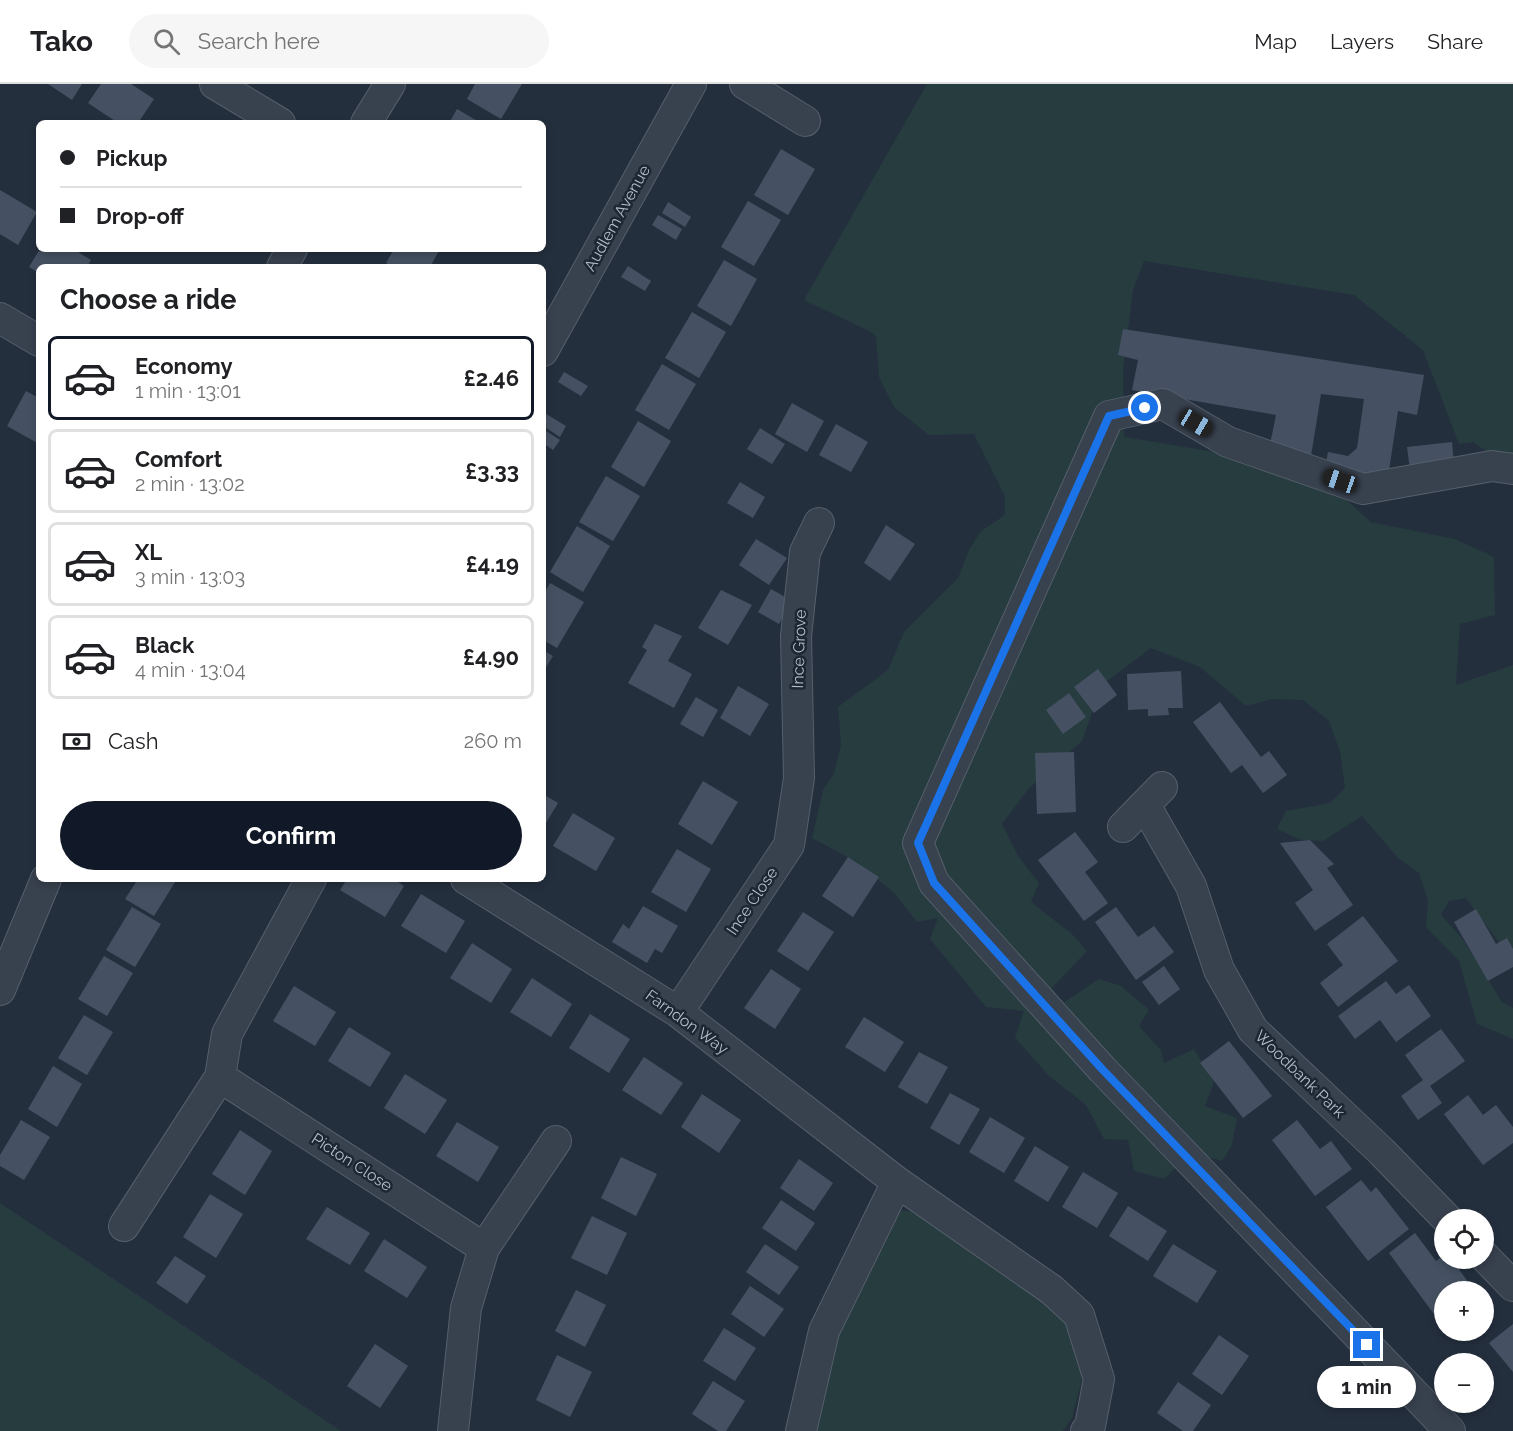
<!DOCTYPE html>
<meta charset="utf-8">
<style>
:root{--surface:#fff;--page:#f6f6f6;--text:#202124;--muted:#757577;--line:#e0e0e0;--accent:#111827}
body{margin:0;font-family:Raleway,sans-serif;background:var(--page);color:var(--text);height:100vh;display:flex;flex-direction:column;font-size:22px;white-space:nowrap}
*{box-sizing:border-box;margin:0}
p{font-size:20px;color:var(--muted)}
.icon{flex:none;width:33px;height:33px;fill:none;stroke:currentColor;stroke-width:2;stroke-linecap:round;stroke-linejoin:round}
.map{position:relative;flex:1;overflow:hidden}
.sheet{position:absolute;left:36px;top:180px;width:510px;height:618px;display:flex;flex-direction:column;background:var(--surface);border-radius:9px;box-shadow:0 3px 9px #0003}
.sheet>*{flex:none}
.guide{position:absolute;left:36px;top:36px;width:510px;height:132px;border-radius:9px;box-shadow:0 3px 9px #0003;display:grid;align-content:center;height:132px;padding:0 24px;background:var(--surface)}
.fabs{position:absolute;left:1434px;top:1125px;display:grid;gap:12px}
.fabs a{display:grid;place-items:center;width:60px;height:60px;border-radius:50%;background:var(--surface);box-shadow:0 3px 9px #0003;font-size:30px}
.end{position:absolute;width:27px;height:27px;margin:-14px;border:8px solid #1a73e8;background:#fff;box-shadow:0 0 0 3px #fff}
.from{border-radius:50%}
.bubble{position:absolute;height:42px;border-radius:21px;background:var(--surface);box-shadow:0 3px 9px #0003;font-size:20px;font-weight:700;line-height:42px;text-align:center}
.car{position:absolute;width:18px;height:36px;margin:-18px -9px;border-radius:8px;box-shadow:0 0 4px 2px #0007;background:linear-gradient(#222 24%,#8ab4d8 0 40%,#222 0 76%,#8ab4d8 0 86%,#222 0)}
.guide b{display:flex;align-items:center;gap:21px;height:57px;font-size:22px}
.guide b+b{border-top:2px solid var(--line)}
.guide i{width:15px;height:15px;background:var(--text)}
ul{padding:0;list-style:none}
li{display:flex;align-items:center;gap:18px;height:84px;margin:0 12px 9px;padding:0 12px;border:3px solid var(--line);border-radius:9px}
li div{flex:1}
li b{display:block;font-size:22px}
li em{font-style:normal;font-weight:700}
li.on{border-color:var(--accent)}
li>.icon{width:54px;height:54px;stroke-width:1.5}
h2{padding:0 24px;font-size:27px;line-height:72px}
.pay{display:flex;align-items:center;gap:15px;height:66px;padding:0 24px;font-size:22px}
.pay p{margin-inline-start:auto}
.primary-button{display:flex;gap:12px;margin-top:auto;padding:12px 24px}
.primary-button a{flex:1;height:69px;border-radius:36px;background:var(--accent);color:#fff;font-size:24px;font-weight:700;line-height:69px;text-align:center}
header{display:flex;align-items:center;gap:36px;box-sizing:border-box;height:84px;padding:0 30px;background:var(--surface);border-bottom:2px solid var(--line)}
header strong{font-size:28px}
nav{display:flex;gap:33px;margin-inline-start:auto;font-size:21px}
.search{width:420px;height:54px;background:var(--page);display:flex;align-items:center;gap:15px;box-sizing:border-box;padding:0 21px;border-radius:33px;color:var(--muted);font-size:22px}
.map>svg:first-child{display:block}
.green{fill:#263c3f}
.building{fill:#455162}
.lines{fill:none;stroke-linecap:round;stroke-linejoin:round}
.minor-casing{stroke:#565f6c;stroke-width:32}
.minor{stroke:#38414e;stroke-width:30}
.route{stroke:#1a73e8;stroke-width:8}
.labels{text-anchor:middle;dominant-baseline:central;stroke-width:5;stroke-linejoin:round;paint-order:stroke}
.street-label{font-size:16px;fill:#b4bcc9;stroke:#1d2633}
</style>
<header>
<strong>Tako</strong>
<div class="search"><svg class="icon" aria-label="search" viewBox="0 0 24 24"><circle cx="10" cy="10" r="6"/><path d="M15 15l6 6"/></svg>Search here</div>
<nav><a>Map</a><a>Layers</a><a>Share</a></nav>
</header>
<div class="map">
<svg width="1513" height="1347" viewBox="0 0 1513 1347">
<rect width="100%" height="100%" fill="#242f3e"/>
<!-- green -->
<path class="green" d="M927,0H1513V385L1473,358L1459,360L1423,266L1354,211L1144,177L1133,206L1123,286L1124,353L1238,372L1327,398L1371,438L1455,455L1494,473L1495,531L1460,540L1456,601L1513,581V868H1506L1466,814L1449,817L1441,831L1462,854L1502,918L1513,924V955L1477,940L1459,877L1426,843L1428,816L1419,789L1398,774L1362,732L1323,757L1301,756L1277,745L1286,727L1330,719L1345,704L1340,667L1329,637L1303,616L1272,615L1246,622L1200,583L1151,564L1102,601L1082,657L1029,704L1002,740L1018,772L1039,799L1031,818L1072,850L1087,867L1052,904L1063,919L1099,895L1121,902L1149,926L1139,942L1161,966L1164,979L1194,965L1214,998L1205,1022L1237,1034L1232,1061L1222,1077L1191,1069L1164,1095L1134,1087L1128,1056L1104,1055L1086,1021L1049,992L1015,954L1024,927L986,923L930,855L938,834L917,838L894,809L857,778L812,754L823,706L834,689L841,661L838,623L888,586L904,548L958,494L969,466L980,448L1005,431V412L974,350L929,351L894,323L879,293L876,252L869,247L804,216Z
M0,1119L341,1347H0Z
M895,1126L920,1128L1064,1230L1079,1256L1082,1295L1072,1334L1063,1347H808L819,1305L877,1145Z"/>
<!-- building -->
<path class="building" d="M48,0H82L72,16Z
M101,0H131L154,15L138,39H118L88,19Z
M475,0H522L501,35L467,15Z
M457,25L481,39H449Z
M781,65L815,85L788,131L754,111Z
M0,106L37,128L18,161L0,150Z
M748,117L781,136L754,182L721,163Z
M668,118L691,133L685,143L662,129Z
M658,131L682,145L676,156L652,141Z
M40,165H73L91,176L87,183H39V189L29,183Z
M394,165H440L430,183H393L386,179Z
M724,176L757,195L731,242L697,222Z
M628,182L651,197L645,207L621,193Z
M692,228L726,248L699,294L665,274Z
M1123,245L1424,291L1417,331L1398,327L1388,393L1325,385L1328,368L1348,372L1357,364L1364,315L1321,310L1311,372L1269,365L1276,331L1132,306L1138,276L1118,271Z
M662,280L696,300L669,346L635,326Z
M564,288L588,302L581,312L558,298Z
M26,307L39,314V360L7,342Z
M792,319L824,337L807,368L775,350Z
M543,328L566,342L560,353L543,342Z
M638,337L671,357L644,403L611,383Z
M836,340L868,358L851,388L819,371Z
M760,344L785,360L772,380L747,365Z
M543,345L560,356L553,366L543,359Z
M1452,358L1454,381L1410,386L1407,363Z
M606,392L640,412L613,457L579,438Z
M740,398L765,413L753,434L727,419Z
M886,441L915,460L890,497L864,479Z
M577,442L610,462L583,508L550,488Z
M756,455L787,474L769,501L739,481Z
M550,499L584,518L557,564L543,556V511Z
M771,505L792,517L779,540L758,528Z
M721,506L752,521L728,561L698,544Z
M655,540L682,552L668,577L692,590L674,624L628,599L647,566L642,563Z
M543,566L553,572L543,588Z
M1098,585L1117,611L1094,629L1074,603Z
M1181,587L1183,624H1168L1169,631L1148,632V625L1128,626L1127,590Z
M738,602L769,620L750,652L720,634Z
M1069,609L1086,633L1063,650L1046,626Z
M696,613L718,626L703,653L680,640Z
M1220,618L1261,673L1269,667L1287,691L1263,709L1242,681L1231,689L1193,638Z
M1074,668L1076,728L1037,730L1035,669Z
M703,697L738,718L712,761L678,740Z
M543,710L558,719L543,744Z
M573,729L615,754L596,787L553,762Z
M1075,748L1098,778L1085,788L1108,819L1084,837L1038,776Z
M1310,756L1334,780L1327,784L1353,821L1315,847L1295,819L1313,806L1280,759Z
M677,765L711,785L686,828L651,808Z
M848,773L879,793L853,833L822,812Z
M138,795H177L154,832L125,815Z
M347,795H394L404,802L385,833L340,806Z
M421,810L465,837L446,869L401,842Z
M643,822L678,842L662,869L655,865L647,879L612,858L623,840L629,845Z
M132,823L161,840L135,883L106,866Z
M1116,823L1138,853L1154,842L1174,868L1136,896L1095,838Z
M1476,825L1496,860L1507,854L1513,865V883L1488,897L1454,838Z
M803,828L834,848L808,887L777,867Z
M1363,832L1398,877L1338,923L1320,899L1343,881L1327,860Z
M472,859L512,885L491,919L450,894Z
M104,872L133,889L107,932L78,915Z
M1164,882L1180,905L1159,921L1142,898Z
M771,885L801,905L775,945L744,924Z
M532,894L572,920L551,953L510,928Z
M1386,897L1396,910L1409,901L1431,932L1396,958L1380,936L1355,955L1338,932Z
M294,902L336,928L315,962L273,937Z
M590,930L630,955L609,989L569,964Z
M84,931L113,948L87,991L58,974Z
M864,933L904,958L885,988L845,963Z
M349,943L391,969L370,1003L328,977Z
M1441,945L1465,977L1430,1002L1442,1019L1418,1036L1401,1012L1423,996L1405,971Z
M1229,957L1272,1012L1243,1034L1200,979Z
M919,968L948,983L927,1020L898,1003Z
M644,973L683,999L661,1031L622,1006Z
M53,982L82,1000L57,1043L28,1025Z
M405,990L447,1016L425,1050L384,1024Z
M950,1009L980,1025L959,1061L930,1044Z
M702,1010L741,1036L719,1069L681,1043Z
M1468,1011L1483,1031L1496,1021L1513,1043V1059L1483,1081L1444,1030Z
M990,1033L1025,1054L1004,1089L969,1068Z
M21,1036L50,1053L24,1096L0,1082V1071Z
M1297,1036L1320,1065L1331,1057L1352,1085L1315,1112L1272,1056Z
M457,1038L499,1063L478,1098L436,1072Z
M240,1046L272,1067L245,1111L212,1090Z
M1035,1062L1069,1083L1048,1118L1014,1097Z
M621,1073L657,1090L636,1132L601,1114Z
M799,1075L833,1099L814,1127L780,1104Z
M1083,1088L1118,1109L1097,1144L1062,1123Z
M1361,1096L1371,1108L1376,1103L1409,1145L1368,1177L1326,1123Z
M210,1110L243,1130L216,1174L183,1153Z
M781,1116L815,1139L796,1167L762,1144Z
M1128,1122L1167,1147L1148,1177L1109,1152Z
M327,1123L370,1149L350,1181L306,1155Z
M592,1132L627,1149L607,1191L571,1174Z
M1415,1149L1436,1177L1444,1171V1174H1451L1468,1198L1454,1208H1444V1233L1439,1237L1389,1169Z
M384,1155L427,1183L407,1214L364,1187Z
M765,1160L799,1183L779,1211L746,1188Z
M1173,1160L1217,1187L1197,1219L1153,1192Z
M175,1172L206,1192L187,1220L156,1199Z
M750,1202L784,1225L764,1253L731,1230Z
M576,1206L606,1221L585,1263L555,1247Z
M1513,1240V1288L1489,1259Z
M724,1244L756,1264L735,1297L703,1277Z
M1219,1251L1249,1272L1222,1311L1192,1290Z
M375,1260L408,1282L380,1324L347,1302Z
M557,1271L592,1288L570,1333L536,1316Z
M713,1297L745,1317L726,1347H718L692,1330Z
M1178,1298L1211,1321L1193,1347H1183L1157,1329Z"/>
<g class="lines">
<defs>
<path id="minor" d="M215,0L280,39
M745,0L805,37
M366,39L390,0
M282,183L292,165
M0,234L39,257
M543,267L691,0
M1145,721L1191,802L1219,886L1253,946L1382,1068L1448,1136
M1123,743L1162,703
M466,795L678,928L897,1098L1052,1206L1079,1231L1099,1295L1090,1342L1086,1347
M0,906L46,795
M678,928L789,761L799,694L796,552L805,468L819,439
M220,993L484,1164
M124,1142L220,993L227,950L311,795
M1484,1172L1513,1202
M453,1347L466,1224L484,1164L556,1057
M801,1347L824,1247L897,1098
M1450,1347L1102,985L934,799L918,759L1109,332L1163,320L1228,358L1363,405L1492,382L1513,385"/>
</defs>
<!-- minor casing -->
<use href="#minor" class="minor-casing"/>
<!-- minor -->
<use href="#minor" class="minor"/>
</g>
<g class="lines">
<!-- route -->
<path class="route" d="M1145,324L1109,332L918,759L934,799L1102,985L1367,1261"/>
</g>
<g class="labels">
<!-- street labels -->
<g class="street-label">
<text transform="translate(617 134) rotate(-61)">Audlem Avenue</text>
<text transform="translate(799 565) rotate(-88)">Ince Grove</text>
<text transform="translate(752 817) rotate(-56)">Ince Close</text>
<text transform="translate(687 938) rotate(36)">Farndon Way</text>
<text transform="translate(1300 990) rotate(44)">Woodbank Park</text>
<text transform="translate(352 1078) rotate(33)">Picton Close</text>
</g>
</g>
</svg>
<div class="fabs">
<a><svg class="icon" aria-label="locate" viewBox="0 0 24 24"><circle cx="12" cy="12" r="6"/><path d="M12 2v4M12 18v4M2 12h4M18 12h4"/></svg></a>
<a>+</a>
<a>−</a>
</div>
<i class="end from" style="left:1145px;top:324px"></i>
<i class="end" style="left:1367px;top:1261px"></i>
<div class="bubble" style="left:1317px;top:1282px;width:99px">1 min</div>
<i class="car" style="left:1196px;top:339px;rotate:120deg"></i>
<i class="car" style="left:1340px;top:397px;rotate:289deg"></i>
<div class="guide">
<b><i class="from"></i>Pickup</b>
<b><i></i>Drop-off</b>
</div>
<section class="sheet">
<h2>Choose a ride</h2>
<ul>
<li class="on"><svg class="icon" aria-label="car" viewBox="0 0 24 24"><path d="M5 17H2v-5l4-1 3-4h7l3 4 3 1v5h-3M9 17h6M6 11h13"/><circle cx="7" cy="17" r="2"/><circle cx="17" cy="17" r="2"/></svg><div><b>Economy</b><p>1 min · 13:01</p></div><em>£2.46</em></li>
<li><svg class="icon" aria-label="car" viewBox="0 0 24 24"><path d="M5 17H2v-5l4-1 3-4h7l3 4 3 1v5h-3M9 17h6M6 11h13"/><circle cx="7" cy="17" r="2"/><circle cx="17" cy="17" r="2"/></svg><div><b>Comfort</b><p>2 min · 13:02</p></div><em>£3.33</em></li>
<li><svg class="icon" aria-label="car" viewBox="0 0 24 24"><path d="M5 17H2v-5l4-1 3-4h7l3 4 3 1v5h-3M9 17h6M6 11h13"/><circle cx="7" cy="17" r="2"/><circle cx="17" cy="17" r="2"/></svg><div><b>XL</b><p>3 min · 13:03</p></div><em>£4.19</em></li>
<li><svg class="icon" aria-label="car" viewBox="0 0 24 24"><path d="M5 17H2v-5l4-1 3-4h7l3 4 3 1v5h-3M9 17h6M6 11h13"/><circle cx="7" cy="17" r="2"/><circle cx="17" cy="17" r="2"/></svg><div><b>Black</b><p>4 min · 13:04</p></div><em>£4.90</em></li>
</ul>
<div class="pay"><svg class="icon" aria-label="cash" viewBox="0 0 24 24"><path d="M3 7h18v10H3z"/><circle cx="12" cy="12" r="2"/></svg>Cash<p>260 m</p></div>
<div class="primary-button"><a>Confirm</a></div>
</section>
</div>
